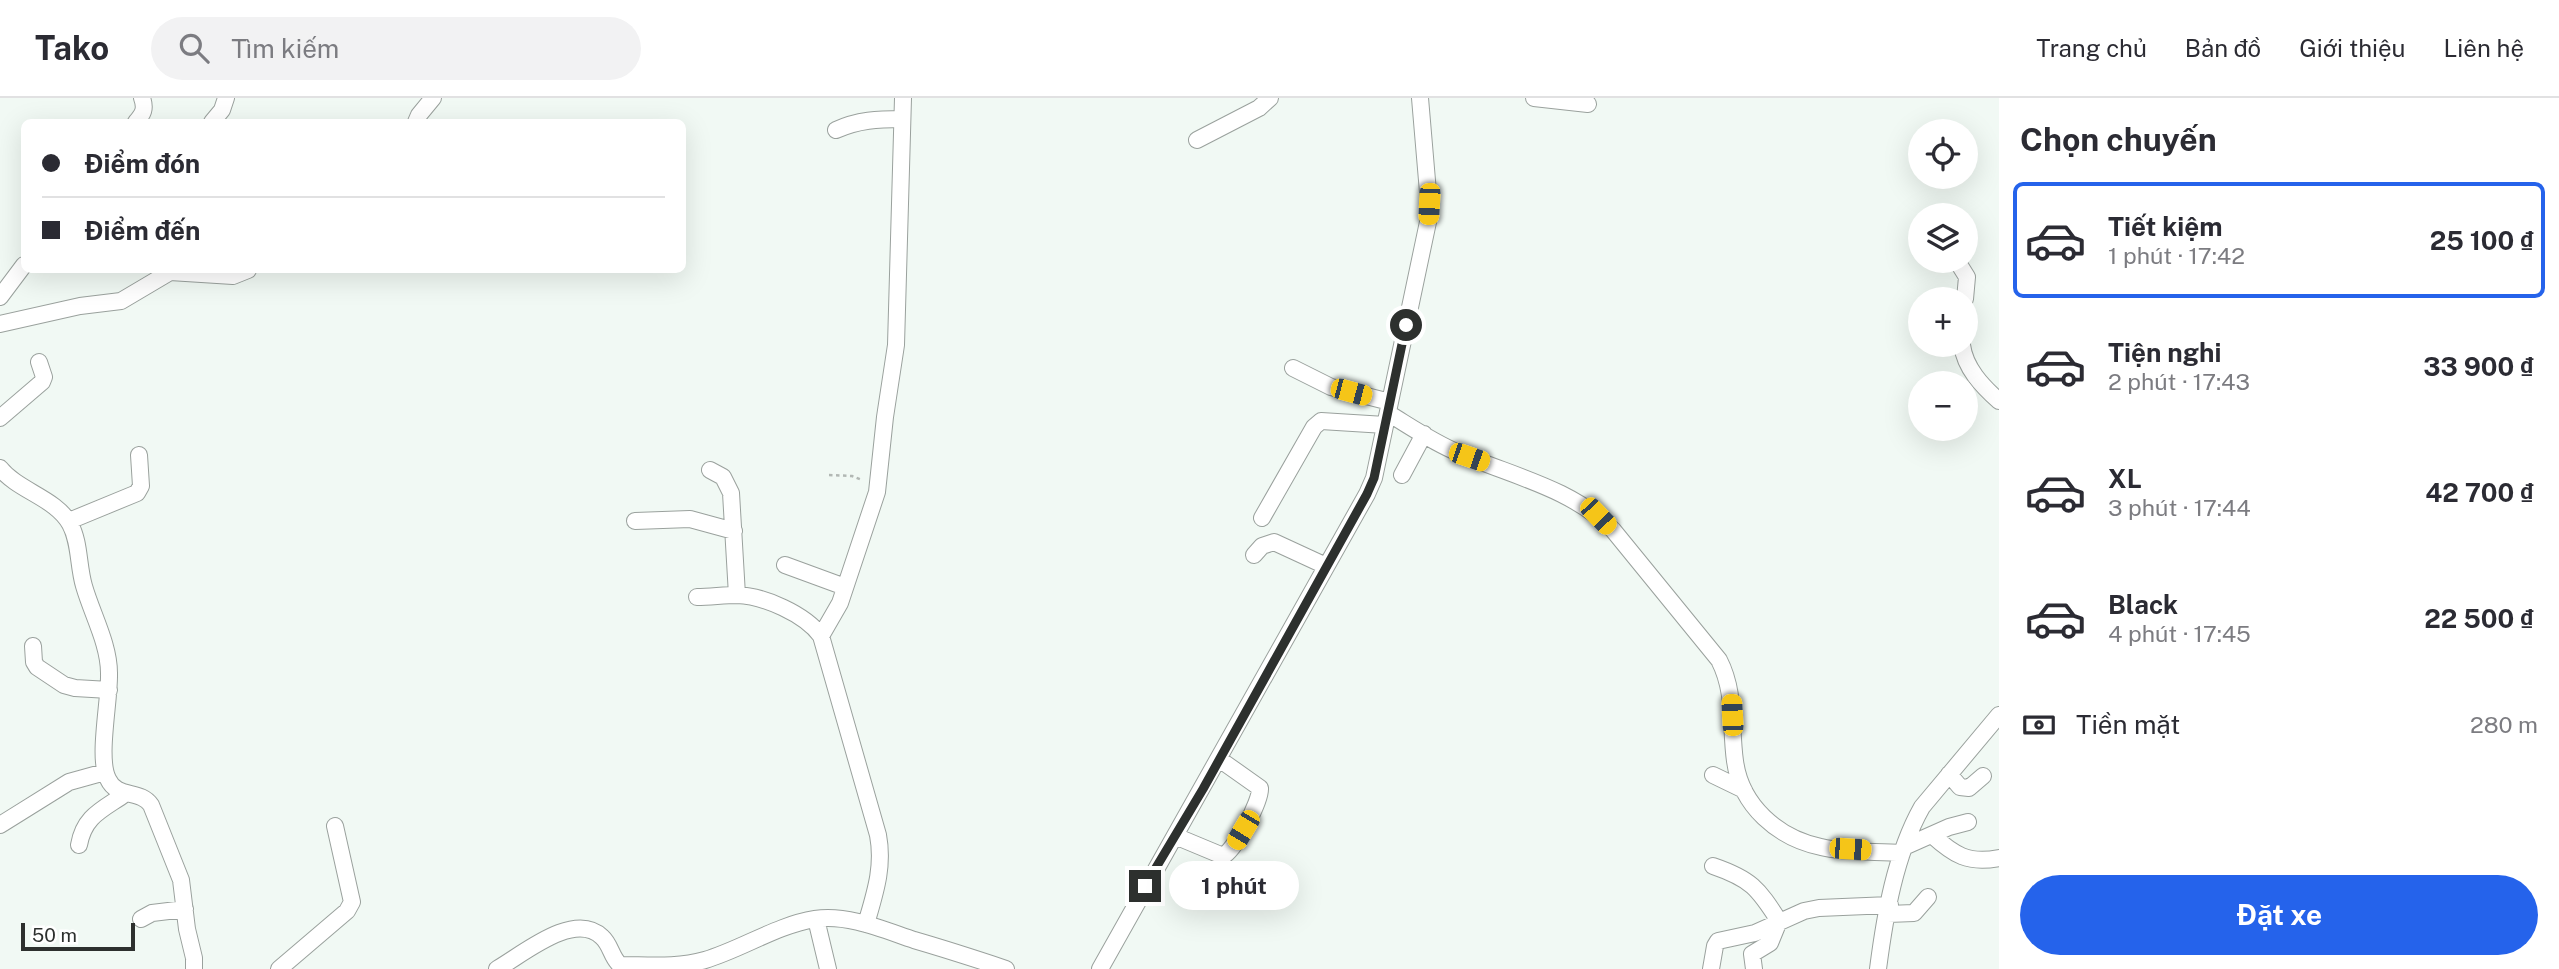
<!DOCTYPE html>
<html lang="vi">
<meta charset="utf-8">
<style>
:root{--surface:#fff;--page:#f2f2f3;--text:#2b2b33;--muted:#7c7c81;--line:#e1e1e2;--accent:#2563eb}
body{margin:0;font-family:"Public Sans",sans-serif;background:var(--page);color:var(--text);height:100vh;display:flex;flex-direction:column;font-size:26px;white-space:nowrap}
*{box-sizing:border-box;margin:0}
p{font-size:23px;color:var(--muted)}
.icon{flex:none;width:38px;height:38px;fill:none;stroke:currentColor;stroke-width:2;stroke-linecap:round;stroke-linejoin:round}
.map{position:relative;flex:1;overflow:hidden}
.side{display:flex;flex-direction:column;background:var(--surface);width:560px}
.side>*{flex:none}
.hud{position:absolute;left:21px;top:21px;width:665px;height:154px;border-radius:10px;box-shadow:0 7px 28px #0002;display:grid;align-content:center;height:154px;padding:0 21px;background:var(--surface)}
.buttons{position:absolute;left:1908px;top:21px;display:grid;gap:14px}
.buttons a{display:grid;place-items:center;width:70px;height:70px;border-radius:50%;background:var(--surface);box-shadow:0 7px 28px #0002;font-size:35px}
.scale{position:absolute;left:21px;bottom:18px;width:114px;box-sizing:border-box;padding-left:7px;border:4px solid #2d302e;border-top:0;font-size:19px;line-height:24px;white-space:nowrap;color:#2d302e;-webkit-text-stroke:5px #fff;paint-order:stroke}
.end{position:absolute;width:32px;height:32px;margin:-16px;border:9px solid #2d302e;background:#fff;box-shadow:0 0 0 4px #fff}
.from{border-radius:50%}
.bubble{position:absolute;height:49px;border-radius:24px;background:var(--surface);box-shadow:0 7px 28px #0002;font-size:23px;font-weight:700;line-height:49px;text-align:center}
.car{position:absolute;width:21px;height:42px;margin:-21px -10px;border-radius:9px;box-shadow:0 0 5px 2px #0007;background:linear-gradient(#f5c518 24%,#345 0 40%,#f5c518 0 76%,#345 0 86%,#f5c518 0)}
.hud b{display:flex;align-items:center;gap:24px;height:66px;font-size:26px}
.hud b+b{border-top:2px solid var(--line)}
.hud i{width:18px;height:18px;background:var(--text)}
ul{padding:0;list-style:none}
li{display:flex;align-items:center;gap:21px;height:116px;margin:0 14px 10px;padding:0 7px;border:4px solid transparent;border-radius:10px}
li div{flex:1}
li b{display:block;font-size:26px}
li em{font-style:normal;font-weight:700}
li.selected{border-color:var(--accent)}
li>.icon{width:63px;height:63px;stroke-width:1.5}
h2{padding:0 21px;font-size:32px;line-height:84px}
.pay{display:flex;align-items:center;gap:18px;height:77px;padding:0 21px;font-size:26px}
.pay p{margin-inline-start:auto}
.button{display:flex;gap:14px;margin-top:auto;padding:14px 21px}
.button a{flex:1;height:80px;border-radius:42px;background:var(--accent);color:#fff;font-size:28px;font-weight:700;line-height:80px;text-align:center}
header{display:flex;align-items:center;gap:42px;box-sizing:border-box;height:98px;padding:0 35px;background:var(--surface);border-bottom:2px solid var(--line)}
header strong{font-size:33px}
nav{display:flex;gap:38px;margin-inline-start:auto;font-size:24px}
.search{width:490px;height:63px;background:var(--page);display:flex;align-items:center;gap:18px;box-sizing:border-box;padding:0 24px;border-radius:38px;color:var(--muted);font-size:26px}
main{display:flex;flex:1;min-height:0}
.map>svg:first-child{display:block}
.lines{fill:none;stroke-linecap:round;stroke-linejoin:round}
.minor-casing{stroke:#9aa19d;stroke-width:18}
.path{stroke:#b2b8b4;stroke-width:2.5;stroke-dasharray:3.5 3.5;stroke-linecap:butt}
.minor{stroke:#fff;stroke-width:16}
.route{stroke:#2d302e;stroke-width:9}
</style>
<header>
<strong>Tako</strong>
<div class="search"><svg class="icon" aria-label="search" viewBox="0 0 24 24"><circle cx="10" cy="10" r="6"/><path d="M15 15l6 6"/></svg>Tìm kiếm</div>
<nav><a>Trang chủ</a><a>Bản đồ</a><a>Giới thiệu</a><a>Liên hệ</a></nav>
</header>
<main>
<div class="map">
<svg width="1999" height="871" viewBox="0 0 1999 871">
<rect width="100%" height="100%" fill="#f1f9f4"/>
<g class="lines">
<defs>
<path id="minor" d="M1534,0L1588,6
M136,24C143,16 146,11 142,0
M212,24L222,12L226,0
M416,24L419,17L433,0
M836,32C858,22 878,21 902,21
M1197,42L1259,10L1270,0
M1957,163L1967,179L1965,201
M0,199L24,167
M0,226L80,208L121,203L170,174L233,178L248,172
M1962,247C1965,270 1982,288 1999,303
M1293,270L1331,289L1390,304
M1388,315C1411,329 1434,345 1459,355C1512,378 1571,390 1613,432L1719,562C1736,595 1730,628 1735,663C1741,708 1778,740 1821,749C1846,755 1875,753 1902,755
M0,320L42,284L44,279L39,264
M0,370C18,393 56,400 70,426C80,444 78,468 84,488C92,516 109,546 109,575C110,602 97,660 108,681C117,701 140,691 151,707L181,782L187,831L194,860V871
M710,372L723,379L731,395L737,497
M1402,377L1424,336
M1262,420L1314,329L1321,323L1385,327
M69,423L137,395L141,388L139,357
M635,423L690,421L734,433
M1254,457L1262,448L1274,444L1326,468
M785,467L845,489
M697,499C710,499 724,497 737,497C764,498 805,516 821,538L878,737C884,769 875,795 866,826
M821,538L840,505L877,394L885,319L896,247L903,0
M33,548L34,564L37,569L64,587L75,590L109,592
M1949,676L1960,689L1969,690L1983,678
M1713,677L1744,692
M0,727L69,684L105,674
M1932,737C1954,757 1968,766 1999,760
M1175,738L1223,758C1235,752 1261,703 1260,690L1219,661
M79,747C84,718 102,712 125,696
M1904,749L1949,729L1968,724
M1713,768C1751,781 1758,790 1779,823L1770,845L1752,856L1754,871
M1888,816L1914,815L1928,799
M141,821L152,815L185,811
M816,821L828,871
M279,871L347,813L352,804L335,728
M497,871C522,857 574,812 602,839C611,847 611,859 620,867C648,867 677,870 705,862C742,851 777,827 815,821C848,816 884,832 914,842C945,851 976,861 1006,871
M1100,871L1367,396L1374,380L1428,124L1429,106L1420,0
M1711,871L1715,848L1718,843L1755,835L1804,813L1819,810L1890,807
M1878,871C1885,817 1895,757 1922,709L1999,617"/>
</defs>
<!-- minor casing -->
<use href="#minor" class="minor-casing"/>
<!-- path -->
<path class="path" d="M829,377L852,378L862,382"/>
<!-- minor -->
<use href="#minor" class="minor"/>
</g>
<g class="lines">
<!-- route -->
<path class="route" d="M1145,788L1203,691L1367,396L1374,380L1406,227"/>
</g>
</svg>
<div class="buttons">
<a><svg class="icon" aria-label="locate" viewBox="0 0 24 24"><circle cx="12" cy="12" r="6"/><path d="M12 2v4M12 18v4M2 12h4M18 12h4"/></svg></a>
<a><svg class="icon" aria-label="layers" viewBox="0 0 24 24"><path d="M12 4l9 5-9 5-9-5zM3 14l9 5 9-5"/></svg></a>
<a>+</a>
<a>−</a>
</div>
<div class="scale">50 m</div>
<i class="end from" style="left:1406px;top:227px"></i>
<i class="end" style="left:1145px;top:788px"></i>
<div class="bubble" style="left:1169px;top:763px;width:130px">1 phút</div>
<i class="car" style="left:1429px;top:106px;rotate:183deg"></i>
<i class="car" style="left:1351px;top:294px;rotate:105deg"></i>
<i class="car" style="left:1469px;top:359px;rotate:109deg"></i>
<i class="car" style="left:1598px;top:418px;rotate:136deg"></i>
<i class="car" style="left:1732px;top:617px;rotate:357deg"></i>
<i class="car" style="left:1243px;top:732px;rotate:211deg"></i>
<i class="car" style="left:1850px;top:751px;rotate:94deg"></i>
<div class="hud">
<b><i class="from"></i>Điểm đón</b>
<b><i></i>Điểm đến</b>
</div>
</div>
<section class="side">
<h2>Chọn chuyến</h2>
<ul>
<li class="selected"><svg class="icon" aria-label="car" viewBox="0 0 24 24"><path d="M5 17H2v-5l4-1 3-4h7l3 4 3 1v5h-3M9 17h6M6 11h13"/><circle cx="7" cy="17" r="2"/><circle cx="17" cy="17" r="2"/></svg><div><b>Tiết kiệm</b><p>1 phút · 17:42</p></div><em>25 100 ₫</em></li>
<li><svg class="icon" aria-label="car" viewBox="0 0 24 24"><path d="M5 17H2v-5l4-1 3-4h7l3 4 3 1v5h-3M9 17h6M6 11h13"/><circle cx="7" cy="17" r="2"/><circle cx="17" cy="17" r="2"/></svg><div><b>Tiện nghi</b><p>2 phút · 17:43</p></div><em>33 900 ₫</em></li>
<li><svg class="icon" aria-label="car" viewBox="0 0 24 24"><path d="M5 17H2v-5l4-1 3-4h7l3 4 3 1v5h-3M9 17h6M6 11h13"/><circle cx="7" cy="17" r="2"/><circle cx="17" cy="17" r="2"/></svg><div><b>XL</b><p>3 phút · 17:44</p></div><em>42 700 ₫</em></li>
<li><svg class="icon" aria-label="car" viewBox="0 0 24 24"><path d="M5 17H2v-5l4-1 3-4h7l3 4 3 1v5h-3M9 17h6M6 11h13"/><circle cx="7" cy="17" r="2"/><circle cx="17" cy="17" r="2"/></svg><div><b>Black</b><p>4 phút · 17:45</p></div><em>22 500 ₫</em></li>
</ul>
<div class="pay"><svg class="icon" aria-label="cash" viewBox="0 0 24 24"><path d="M3 7h18v10H3z"/><circle cx="12" cy="12" r="2"/></svg>Tiền mặt<p>280 m</p></div>
<div class="button"><a>Đặt xe</a></div>
</section>
</main>
